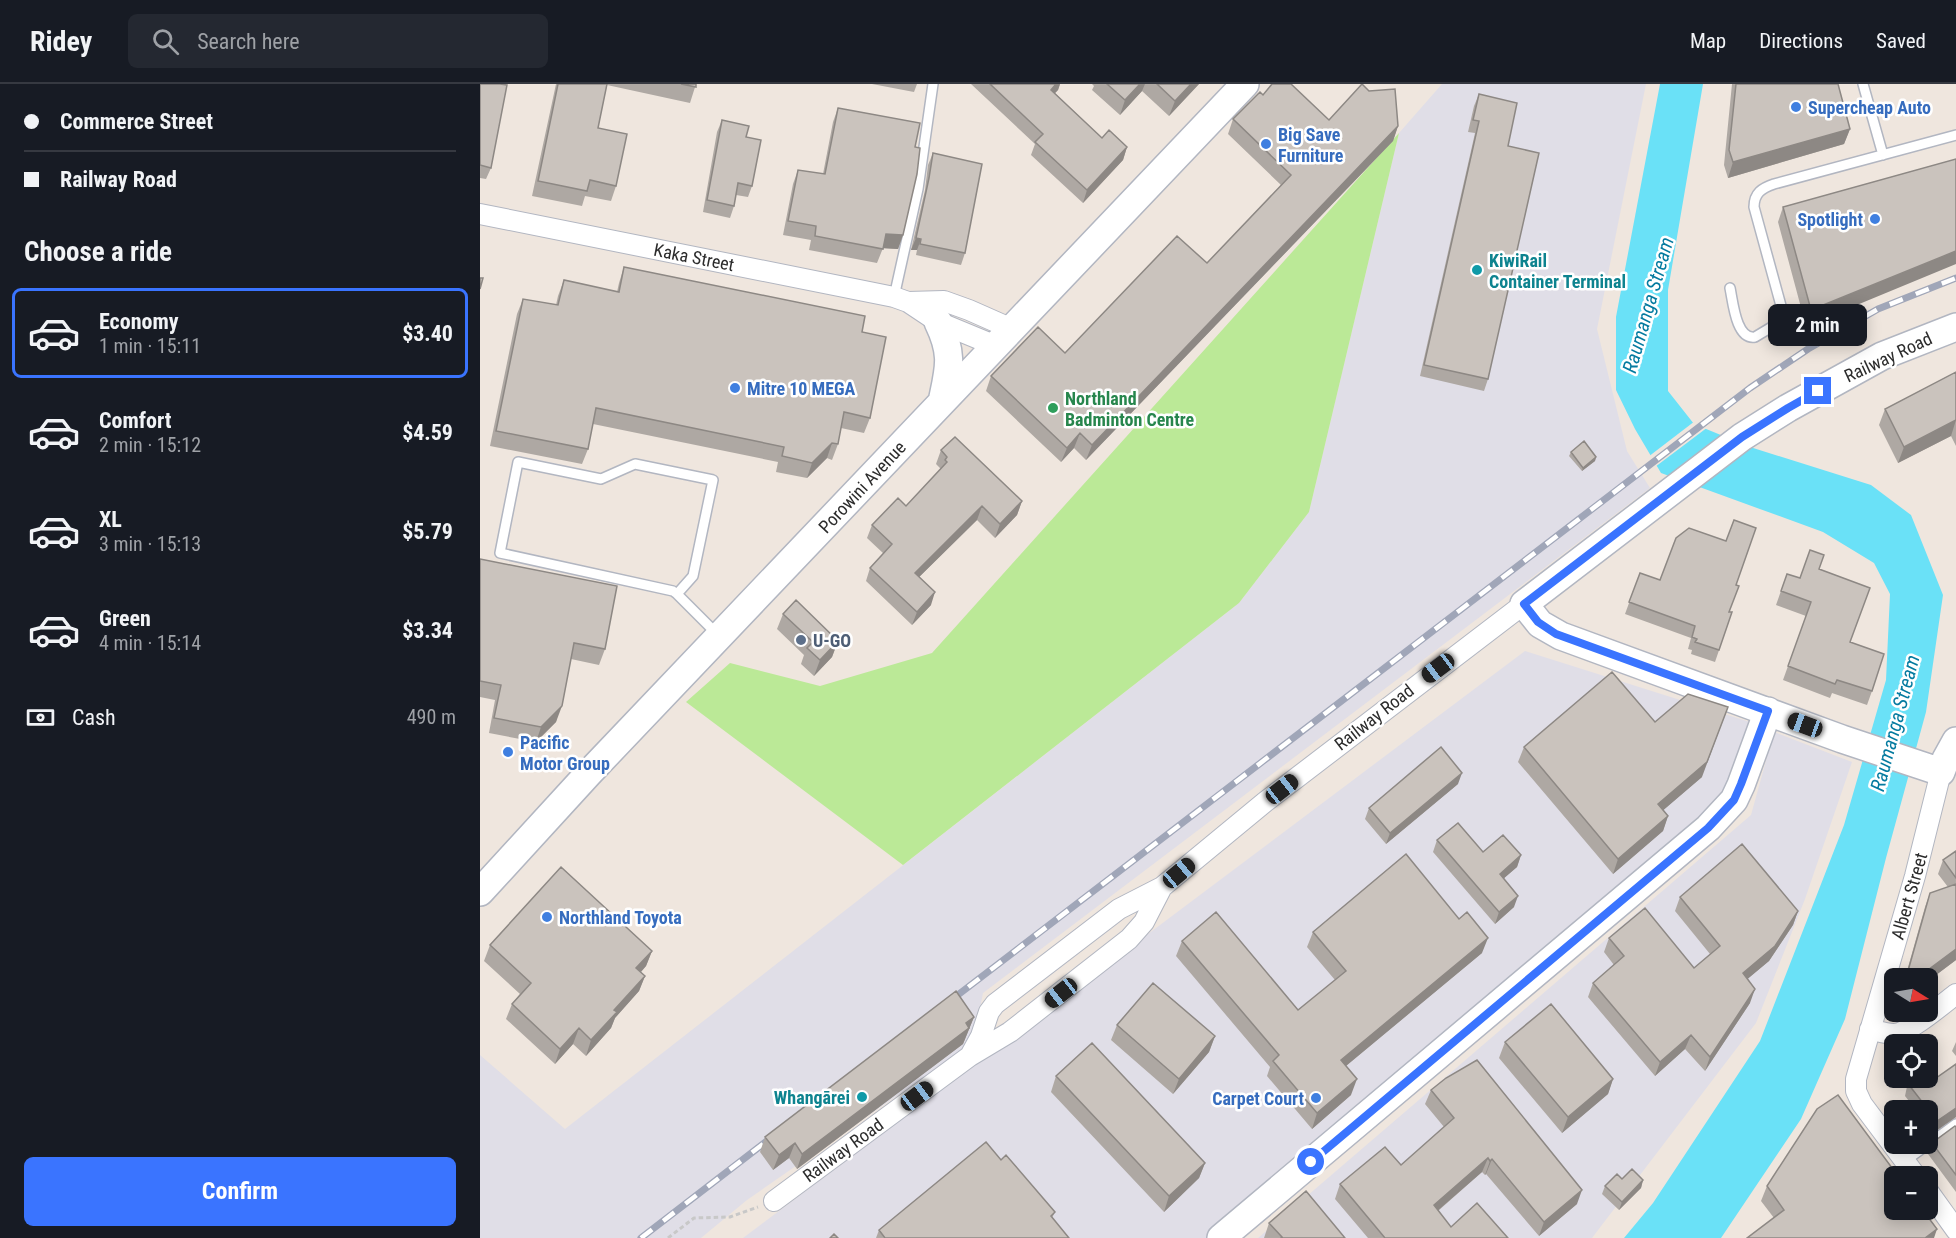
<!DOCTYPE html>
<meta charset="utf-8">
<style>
:root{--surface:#171b24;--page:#242831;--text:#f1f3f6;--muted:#9ea1a6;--line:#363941;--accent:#3a74ff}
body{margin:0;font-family:"Roboto Condensed",sans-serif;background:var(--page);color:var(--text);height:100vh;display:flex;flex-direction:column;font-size:22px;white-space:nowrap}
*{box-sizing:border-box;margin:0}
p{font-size:20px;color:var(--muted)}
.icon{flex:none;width:33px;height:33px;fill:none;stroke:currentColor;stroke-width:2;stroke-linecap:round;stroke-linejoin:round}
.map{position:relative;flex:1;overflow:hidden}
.details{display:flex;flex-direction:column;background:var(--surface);width:480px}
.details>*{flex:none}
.banner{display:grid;align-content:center;height:132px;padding:0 24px;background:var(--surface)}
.needle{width:39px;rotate:101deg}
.controls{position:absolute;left:1404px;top:884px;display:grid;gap:12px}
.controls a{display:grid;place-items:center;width:54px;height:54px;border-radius:9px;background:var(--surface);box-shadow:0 3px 15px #0003;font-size:30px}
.end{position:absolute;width:27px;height:27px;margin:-14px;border:8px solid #3a74ff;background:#fff;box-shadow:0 0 0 3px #fff}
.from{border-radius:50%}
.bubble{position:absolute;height:42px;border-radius:9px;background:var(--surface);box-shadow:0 3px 15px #0003;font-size:20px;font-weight:700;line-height:42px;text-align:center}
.car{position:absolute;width:18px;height:36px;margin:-18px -9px;border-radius:8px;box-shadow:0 0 4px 2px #0007;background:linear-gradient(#222 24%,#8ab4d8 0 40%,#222 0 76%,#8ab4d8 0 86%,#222 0)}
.banner b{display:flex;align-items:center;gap:21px;height:57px;font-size:22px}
.banner b+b{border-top:2px solid var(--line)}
.banner i{width:15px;height:15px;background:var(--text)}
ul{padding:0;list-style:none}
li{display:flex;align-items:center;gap:18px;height:90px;margin:0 12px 9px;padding:0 12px;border:3px solid transparent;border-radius:9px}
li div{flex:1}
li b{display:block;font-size:22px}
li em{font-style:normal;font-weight:700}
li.selected{border-color:var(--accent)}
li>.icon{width:54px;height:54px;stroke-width:1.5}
h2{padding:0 24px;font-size:27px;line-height:72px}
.pay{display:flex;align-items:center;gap:15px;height:66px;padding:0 24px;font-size:22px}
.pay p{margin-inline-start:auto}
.action{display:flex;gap:12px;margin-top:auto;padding:12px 24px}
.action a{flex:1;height:69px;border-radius:9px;background:var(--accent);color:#fff;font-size:24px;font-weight:700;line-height:69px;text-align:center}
header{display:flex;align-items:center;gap:36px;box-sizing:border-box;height:84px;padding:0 30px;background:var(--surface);border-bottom:2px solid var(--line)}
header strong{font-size:28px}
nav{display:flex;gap:33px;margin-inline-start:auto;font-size:21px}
.search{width:420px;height:54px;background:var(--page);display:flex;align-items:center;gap:15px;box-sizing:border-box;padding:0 21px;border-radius:9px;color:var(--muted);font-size:22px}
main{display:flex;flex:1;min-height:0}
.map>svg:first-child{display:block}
.industrial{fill:#e0dee7}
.green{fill:#bbe997}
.water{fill:#6ae1f7}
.pier{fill:#efe6de}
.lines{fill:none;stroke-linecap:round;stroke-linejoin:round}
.lane-casing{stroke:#b2b6c1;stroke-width:12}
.street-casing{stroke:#b2b6c1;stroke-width:22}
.secondary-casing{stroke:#b2b6c1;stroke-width:30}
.path{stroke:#c8c8c8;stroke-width:3;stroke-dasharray:4.5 3;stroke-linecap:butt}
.lane{stroke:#fff;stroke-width:9}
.street{stroke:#fff;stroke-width:20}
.secondary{stroke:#fff;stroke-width:27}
.rail-casing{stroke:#a0a6b8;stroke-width:7}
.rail{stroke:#fff;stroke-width:4.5;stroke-dasharray:14;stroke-linecap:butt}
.wall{fill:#aea8a3}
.shaded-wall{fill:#8d8884}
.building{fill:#cac3bd;stroke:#8d8884;stroke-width:1.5}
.route{stroke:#3a74ff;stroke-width:8}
.shop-dot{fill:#3f7fe0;stroke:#fff;stroke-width:2}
.culture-dot{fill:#0f9aa8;stroke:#fff;stroke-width:2}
.leisure-dot{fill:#2e9e5b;stroke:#fff;stroke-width:2}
.service-dot{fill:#5c6f8a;stroke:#fff;stroke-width:2}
.labels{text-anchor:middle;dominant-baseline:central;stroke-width:5;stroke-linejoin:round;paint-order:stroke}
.shop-label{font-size:18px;font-weight:bold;fill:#366cbe;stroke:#fff;text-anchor:start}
.street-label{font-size:18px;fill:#2c2c2c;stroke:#fff}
.culture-label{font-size:18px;font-weight:bold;fill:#0d838f;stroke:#fff;text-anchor:start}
.leisure-label{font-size:18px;font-weight:bold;fill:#27864d;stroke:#fff;text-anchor:start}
.service-label{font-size:18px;font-weight:bold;fill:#4e5e75;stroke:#fff;text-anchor:start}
.water-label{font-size:20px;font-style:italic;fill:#057ba0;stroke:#fff}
</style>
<header>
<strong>Ridey</strong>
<div class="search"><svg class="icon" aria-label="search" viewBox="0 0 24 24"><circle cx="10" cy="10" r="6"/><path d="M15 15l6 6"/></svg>Search here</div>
<nav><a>Map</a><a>Directions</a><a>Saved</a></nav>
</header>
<main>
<section class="details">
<div class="banner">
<b><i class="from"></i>Commerce Street</b>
<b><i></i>Railway Road</b>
</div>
<h2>Choose a ride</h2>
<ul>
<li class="selected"><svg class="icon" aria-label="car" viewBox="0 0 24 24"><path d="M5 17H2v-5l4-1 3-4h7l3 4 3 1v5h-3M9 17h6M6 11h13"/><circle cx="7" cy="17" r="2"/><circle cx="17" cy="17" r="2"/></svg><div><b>Economy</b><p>1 min · 15:11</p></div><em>$3.40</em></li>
<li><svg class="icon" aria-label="car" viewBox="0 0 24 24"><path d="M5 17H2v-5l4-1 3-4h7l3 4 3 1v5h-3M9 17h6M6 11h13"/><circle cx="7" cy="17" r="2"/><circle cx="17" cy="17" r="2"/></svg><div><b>Comfort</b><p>2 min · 15:12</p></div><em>$4.59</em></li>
<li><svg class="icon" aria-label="car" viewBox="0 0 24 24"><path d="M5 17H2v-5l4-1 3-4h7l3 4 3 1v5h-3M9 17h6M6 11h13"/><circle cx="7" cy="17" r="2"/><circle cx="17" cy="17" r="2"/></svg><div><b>XL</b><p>3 min · 15:13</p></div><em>$5.79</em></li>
<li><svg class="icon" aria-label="car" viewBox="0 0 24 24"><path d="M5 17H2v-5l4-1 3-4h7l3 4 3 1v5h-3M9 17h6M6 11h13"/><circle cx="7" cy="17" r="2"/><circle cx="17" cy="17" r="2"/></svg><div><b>Green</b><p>4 min · 15:14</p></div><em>$3.34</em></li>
</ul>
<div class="pay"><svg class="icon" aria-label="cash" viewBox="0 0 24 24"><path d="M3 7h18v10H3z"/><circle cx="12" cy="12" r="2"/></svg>Cash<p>490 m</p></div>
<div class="action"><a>Confirm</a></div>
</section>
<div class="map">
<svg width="1476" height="1154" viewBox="0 0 1476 1154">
<rect width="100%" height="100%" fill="#efe6de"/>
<!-- industrial -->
<path class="industrial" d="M962,0H1166L1117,245L1147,367L1170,404L503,909L493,959L267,1116L221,1154H0V971L85,1045L759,519L829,428L919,49Z
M1045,567L1273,639L1250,722L728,1154H263Z
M1294,648L1372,678L1325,815L1276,939L1112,1154H778L1271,731Z"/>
<!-- green -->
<path class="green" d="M919,49L829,428L759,519L423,781L206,618L250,579L340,602L452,569Z"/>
<!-- water -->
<path class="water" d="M1180,0H1223L1188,206V307L1214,340L1270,363L1391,401L1431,431L1463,511L1446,628L1406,774L1365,935L1321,1035L1241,1154H1144L1173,1119L1280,957L1364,741L1406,596L1410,510L1394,479L1343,448L1181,389L1155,345L1136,306V233Z"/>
<!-- pier -->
<path class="pier" d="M1215,337L1228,343L1175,383L1168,373Z"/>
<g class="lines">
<defs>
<path id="lane" d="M1383,0L1403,71
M1250,204C1253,218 1256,256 1275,253L1300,238L1303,229L1274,123C1274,109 1282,104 1294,100L1476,51
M414,213L438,105L453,0
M197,510L213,492L233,396L155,380L121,395L38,378L20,469L193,507L197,510L237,550
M1425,1077L1476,1040"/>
<path id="street" d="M0,130L414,213L428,218L458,238L516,262
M428,218L464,217L489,226L532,245
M1390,945C1398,947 1406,950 1414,950C1429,949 1463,920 1476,910
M490,972L501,952L509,928L515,920L639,825L682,803L785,718L1044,520
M1436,1092L1382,1020L1376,1007V995L1435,792L1461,688
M1448,1107L1476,1146
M294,1117L490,972L530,948L649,855L664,838L682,803"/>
<path id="secondary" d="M458,238C474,271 469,284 462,318
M1476,243L1402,272L1308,324L1262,353L1044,520L1060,540L1081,552L1362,655L1461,688L1466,675L1476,657
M0,808L109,689L765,0
M741,1154L1228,744L1254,716L1261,701L1288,627"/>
</defs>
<!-- lane casing -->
<use href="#lane" class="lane-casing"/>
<!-- street casing -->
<use href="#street" class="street-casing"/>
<!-- secondary casing -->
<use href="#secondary" class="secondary-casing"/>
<!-- path -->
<path class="path" d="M188,1154L214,1134L250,1133L278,1123"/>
<!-- lane -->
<use href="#lane" class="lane"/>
<!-- street -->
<use href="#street" class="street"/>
<!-- secondary -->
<use href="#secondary" class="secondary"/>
<defs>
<path id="rail" d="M466,920L1270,304L1328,265L1398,225L1476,194
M161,1154L296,1050"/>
</defs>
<!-- rail casing -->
<use href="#rail" class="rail-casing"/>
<!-- rail -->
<use href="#rail" class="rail"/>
</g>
<!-- wall -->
<path class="wall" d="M0,0L11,84L6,95L0,94Z
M76,0H216L210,19L127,1L118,44L136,102L131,117L105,112L102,122L52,112Z
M392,0H437L434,8Z
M491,0H580L578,6L575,9L622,54L647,63L643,76L603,119L551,71L555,60Z
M612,0H719L689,32L662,7L640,31L612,6L614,2Z
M1252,0H1358L1370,45L1364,60L1248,94L1244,81Z
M999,10L1028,62L1008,295L1004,307L940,292L995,49L988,48L994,22Z
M783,11L849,36L918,42L913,57L606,376L594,364L581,378L506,307L511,292L585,269L727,179L801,101L748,50L753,35Z
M358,24L435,63L423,151L418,165L403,164L397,179L329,166L331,156L303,151L313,100L318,86L343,90L353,38Z
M242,36L266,53L272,102L268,113L256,111L254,122L250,134L223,128L237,48Z
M453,69L485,169L481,181L436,171L437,166H431L445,106L448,81Z
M1476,75L1326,242L1298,138L1303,123Z
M144,183L382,248L390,334L384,349L361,344L358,360L352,376L347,374L327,394L296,388L298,378L113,340L108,365L102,380L10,362L37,230L43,215L76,221L78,212L84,196L137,208L139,199Z
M1476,288V362L1471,352L1418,379L1399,341L1405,325Z
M461,366L542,417L537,431L515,454L497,436L439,493L451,521L432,541L386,497L390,484L404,470L387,454L392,441L426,422L461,385L456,380Z
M1091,368L1116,373L1115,377L1102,387L1089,372Z
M0,475L125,565L119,581L91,575L76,638L56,658L9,649L15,616L0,613Z
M1339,485L1392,607L1387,621L1352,609L1350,614L1303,596L1326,532L1296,521L1307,490L1320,494Z
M1160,489L1180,496L1256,501L1249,528H1252L1235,578L1211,570L1212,566L1208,565L1211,554L1145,530Z
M303,530L358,557L352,573L334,592L321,580L324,571L297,545Z
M1044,663L1222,693L1183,726L1188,732L1183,747L1133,790L1038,678Z
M978,700L906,760L885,735L889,724Z
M957,756L1003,768L1041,771L1037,783L1024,794L1034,823L1015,840L953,768Z
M1476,767V876L1448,897V894H1425L1445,823L1450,809L1468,803L1458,790L1463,776Z
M1200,813L1318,827L1313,841L1289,877L1267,895L1270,919L1225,987L1205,965L1175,992L1108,913L1113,899L1134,881L1124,868L1129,854L1214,884L1230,870L1195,827Z
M833,848L1002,869L866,982L871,1011L832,1045L787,992L790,983L696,872L702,857L818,926L855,896L827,863Z
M10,861L172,867L166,882L161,888L165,892L159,907L135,934L131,944L106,972L93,960L75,980L26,935L32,920L40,910L4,877Z
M494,933L483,960L317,1085L309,1074L293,1086L280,1068L285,1053Z
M637,941L735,952L729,968L693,1010L631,956Z
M1025,958L1133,995L1128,1010L1082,1049L1019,974Z
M1476,958V972L1472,967Z
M576,992L725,1079L719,1094L684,1128L571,1008Z
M1429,993H1448L1476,1033L1453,1049L1448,1042V1026H1436L1425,1012Z
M951,1006L1097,1120L1059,1152L1006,1090L1005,1091L1002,1088L958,1127L971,1143L1028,1154H888L855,1115L860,1100L921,1081L964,1043L945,1020Z
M1476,1043V1108L1448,1070L1452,1059Z
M521,1076L575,1128L572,1134L589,1154H396L399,1146Z
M1142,1095L1163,1096L1161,1104L1139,1126L1122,1110L1125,1102Z
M1287,1102L1454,1154L1294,1134L1281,1117Z
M789,1139L865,1154H784Z"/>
<!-- shaded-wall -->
<path class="shaded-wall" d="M576,0H580L578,6L566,18L571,6Z
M660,0H665L662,7L640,31L645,16Z
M711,0H719L689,32L695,17Z
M918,42L913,57L606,376L612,361Z
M1370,45L1364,60L1248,94L1253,78Z
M647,63L643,76L603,119L607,106Z
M406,150L423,151L418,165L400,164Z
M436,154L441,155L437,166H431Z
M1476,167V180L1326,242L1331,226Z
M1476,336L1471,352L1418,379L1424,363Z
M600,349L594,364L581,378L587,364Z
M352,359L347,374L327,394L332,379Z
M1116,373L1115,377L1102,387L1103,384Z
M542,417L537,431L515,454L520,440Z
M502,422L497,436L430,502L435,489Z
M455,508L451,521L432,541L437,528Z
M358,557L352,573L334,592L340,576Z
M82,622L76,638L56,658L61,643Z
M1248,623L1222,693L1173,735L1178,720Z
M982,689L978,700L906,760L910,749Z
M1188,732L1183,747L1133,790L1138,775Z
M1041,771L1037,783L1015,802L1020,790Z
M1038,812L1034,823L1015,840L1019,828Z
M1318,827L1313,841L1289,877L1258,903L1263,889Z
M1008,854L1002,869L855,991L861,976Z
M1476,865V876L1448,897V894H1437Z
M172,867L166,882L151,899L156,884Z
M165,892L159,907L135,934L131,944L106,972L111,956L134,926Z
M1275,905L1270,919L1225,987L1230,973Z
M494,933L483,960L317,1085L322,1070Z
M99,944L93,960L75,980L80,965Z
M1211,951L1205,965L1175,992L1180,978Z
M735,952L729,968L693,1010L699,995Z
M877,995L871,1011L832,1045L837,1029Z
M1133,995L1128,1010L1082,1049L1088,1033Z
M1476,1024V1033L1453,1049L1457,1037Z
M315,1059L309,1074L293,1086L299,1071Z
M1008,1074L1002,1088L948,1135L954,1121Z
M1012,1075L1006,1090L1005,1091L1010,1077Z
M725,1079L719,1094L684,1128L689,1112Z
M1163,1096L1161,1104L1139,1126L1142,1118Z
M1102,1106L1097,1120L1059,1152L1064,1138Z
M1457,1145L1454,1154H1445Z"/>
<!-- building -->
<path class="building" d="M0,0H20L27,1L11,84L0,81Z
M78,0H127L118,44L147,50L136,102L110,96L107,107L58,97Z
M201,0H216V3Z
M510,0H576L571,6L622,54L629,46L647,63L607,106L555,58L563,50Z
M627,0H660L645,16Z
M677,0H711L695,17Z
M792,0H811L849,36L882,0L889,7L915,5L918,42L612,361L600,349L587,364L511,292L558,243L585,269L697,152L727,179L811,91L753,35L780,8L783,11Z
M1256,0H1358L1370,45L1253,78L1249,66Z
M999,10L1037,19L1028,62L1059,69L1008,295L944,281L999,37L993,36Z
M358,24L440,39L435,63L440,64L437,90L423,151L406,150L403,165L335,152L336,142L308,137L318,86L345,90Z
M242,36L269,42L266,53L281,56L272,102L258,99L254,122L227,116Z
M453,69L502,80L485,169L440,160L441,155L436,154L449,94Z
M1476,75V167L1331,226L1303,123Z
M144,183L385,232L382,248L406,253L390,334L364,328L358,360L352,359L332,379L302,372L304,363L116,324L108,365L16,347L43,215L78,221L84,196L139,208Z
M0,194H3L0,205Z
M1476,288V336L1424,363L1405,325Z
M475,353L542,417L520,440L502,422L435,489L455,508L437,528L390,484L412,460L392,441L418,414L426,422L467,378L465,376L467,373L461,366Z
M1104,357L1116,373L1103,384L1091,368Z
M1254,436L1276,444L1256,501L1259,502L1249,528H1252L1239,566L1215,558L1217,555L1212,553L1215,542L1149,518L1160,489L1180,496L1196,454L1209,444L1246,457Z
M1330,466L1344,471L1339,485L1390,504L1370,558L1404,570L1392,607L1357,596L1355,600L1308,582L1331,518L1301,507L1307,490L1320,494Z
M0,475L137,502L125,565L94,559L82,622L61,643L14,634L21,601L0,597Z
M316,516L358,557L340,576L327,564L333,558L303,530Z
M1132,588L1175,638L1208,610L1248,623L1227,678L1178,720L1188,732L1138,775L1044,663Z
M961,663L982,689L910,749L889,724Z
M978,739L1003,768L1023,751L1041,771L1020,790L1038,812L1019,828L957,756Z
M1262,760L1318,827L1295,862L1263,889L1275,905L1230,973L1211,951L1180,978L1113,899L1144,872L1129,854L1165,824L1214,884L1240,862L1200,813Z
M1476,767V794L1463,776Z
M926,770L979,835L987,828L1008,854L861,976L877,995L837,1029L793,977L799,971L702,857L736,828L818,926L866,887L833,848Z
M81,783L172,867L156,884L165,892L134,926L137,928L111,956L99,944L80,965L32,920L51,899L10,861Z
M1476,800V865L1437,894H1426L1450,809Z
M673,899L735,952L699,995L637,941Z
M476,907L494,933L486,939L489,944L322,1070L315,1059L299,1071L285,1053Z
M1071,920L1133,995L1088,1033L1025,958Z
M612,959L725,1079L689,1112L576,992Z
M997,976L1102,1106L1064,1138L1012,1075L1010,1077L1008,1074L954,1121L971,1143L997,1119L1028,1154H905L860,1100L905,1063L921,1081L974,1034L951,1006L966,994Z
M1476,980V1024L1457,1037L1429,1001L1431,993H1448V984L1456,994Z
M1358,1011L1418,1092H1414V1125H1442L1457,1145L1445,1154H1267L1304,1126L1287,1102L1337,1025Z
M1475,1042L1476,1043V1091L1452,1059Z
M506,1058L521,1076L526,1071L575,1128L571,1132L589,1154H405L399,1146Z
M1152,1085L1163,1096L1142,1118L1125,1102L1137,1090L1142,1095Z
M826,1107L865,1154H801L802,1153L789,1139Z
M354,1150L358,1154H350Z"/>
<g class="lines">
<!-- route -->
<path class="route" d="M831,1078L1228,744L1254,716L1261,700L1288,627L1076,550L1058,538L1044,520L1262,353L1308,324L1338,307"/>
</g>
<!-- markers -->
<g class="shop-dot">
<circle cx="1316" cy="23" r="6"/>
<circle cx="786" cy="60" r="6"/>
<circle cx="1395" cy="135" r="6"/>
<circle cx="255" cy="304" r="6"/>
<circle cx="28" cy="668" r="6"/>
<circle cx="67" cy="833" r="6"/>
<circle cx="836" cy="1014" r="6"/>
</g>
<g class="culture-dot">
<circle cx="997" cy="186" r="6"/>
<circle cx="382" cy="1013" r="6"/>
</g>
<circle class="leisure-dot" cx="573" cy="324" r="6"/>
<circle class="service-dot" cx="321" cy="556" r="6"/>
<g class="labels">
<!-- shop labels -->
<g class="shop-label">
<text x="1328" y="23">Supercheap Auto</text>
<text x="798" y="50">Big Save<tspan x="798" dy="21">Furniture</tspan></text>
<text x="1383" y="135" text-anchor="end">Spotlight</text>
<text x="267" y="304">Mitre 10 MEGA</text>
<text x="40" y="658">Pacific<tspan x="40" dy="21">Motor Group</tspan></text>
<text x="79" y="833">Northland Toyota</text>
<text x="824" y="1014" text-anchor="end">Carpet Court</text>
</g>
<!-- street labels -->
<g class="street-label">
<text transform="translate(214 173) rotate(11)">Kaka Street</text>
<text transform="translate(1408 273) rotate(-25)">Railway Road</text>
<text transform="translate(382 403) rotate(-47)">Porowini Avenue</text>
<text transform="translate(894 633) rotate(-38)">Railway Road</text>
<text transform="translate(1429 812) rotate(-74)">Albert Street</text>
<text transform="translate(363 1066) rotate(-36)">Railway Road</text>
</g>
<!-- culture labels -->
<g class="culture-label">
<text x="1009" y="176">KiwiRail<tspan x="1009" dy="21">Container Terminal</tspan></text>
<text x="370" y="1013" text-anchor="end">Whangārei</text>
</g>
<!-- leisure labels -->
<g class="leisure-label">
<text x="585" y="314">Northland<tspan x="585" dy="21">Badminton Centre</tspan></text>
</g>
<!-- service labels -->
<g class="service-label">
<text x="333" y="556">U-GO</text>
</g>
<!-- water labels -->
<g class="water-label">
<text transform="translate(1168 221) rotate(-74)">Raumanga Stream</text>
<text transform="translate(1415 639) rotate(-75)">Raumanga Stream</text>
</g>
</g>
</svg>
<div class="controls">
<a><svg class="needle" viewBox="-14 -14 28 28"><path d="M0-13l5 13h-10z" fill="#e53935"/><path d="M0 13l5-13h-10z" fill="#9ea1a6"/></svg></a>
<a><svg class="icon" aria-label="locate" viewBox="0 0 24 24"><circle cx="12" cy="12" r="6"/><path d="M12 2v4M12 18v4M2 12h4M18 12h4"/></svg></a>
<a>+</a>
<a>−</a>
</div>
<i class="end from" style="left:831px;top:1078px"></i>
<i class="end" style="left:1338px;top:307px"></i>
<div class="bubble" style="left:1288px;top:220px;width:99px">2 min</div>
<i class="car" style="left:958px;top:584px;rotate:233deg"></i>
<i class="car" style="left:1325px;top:641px;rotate:290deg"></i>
<i class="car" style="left:802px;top:705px;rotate:52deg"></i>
<i class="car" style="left:699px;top:789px;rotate:50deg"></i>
<i class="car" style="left:581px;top:909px;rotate:232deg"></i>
<i class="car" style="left:437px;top:1012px;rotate:53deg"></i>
</div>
</main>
